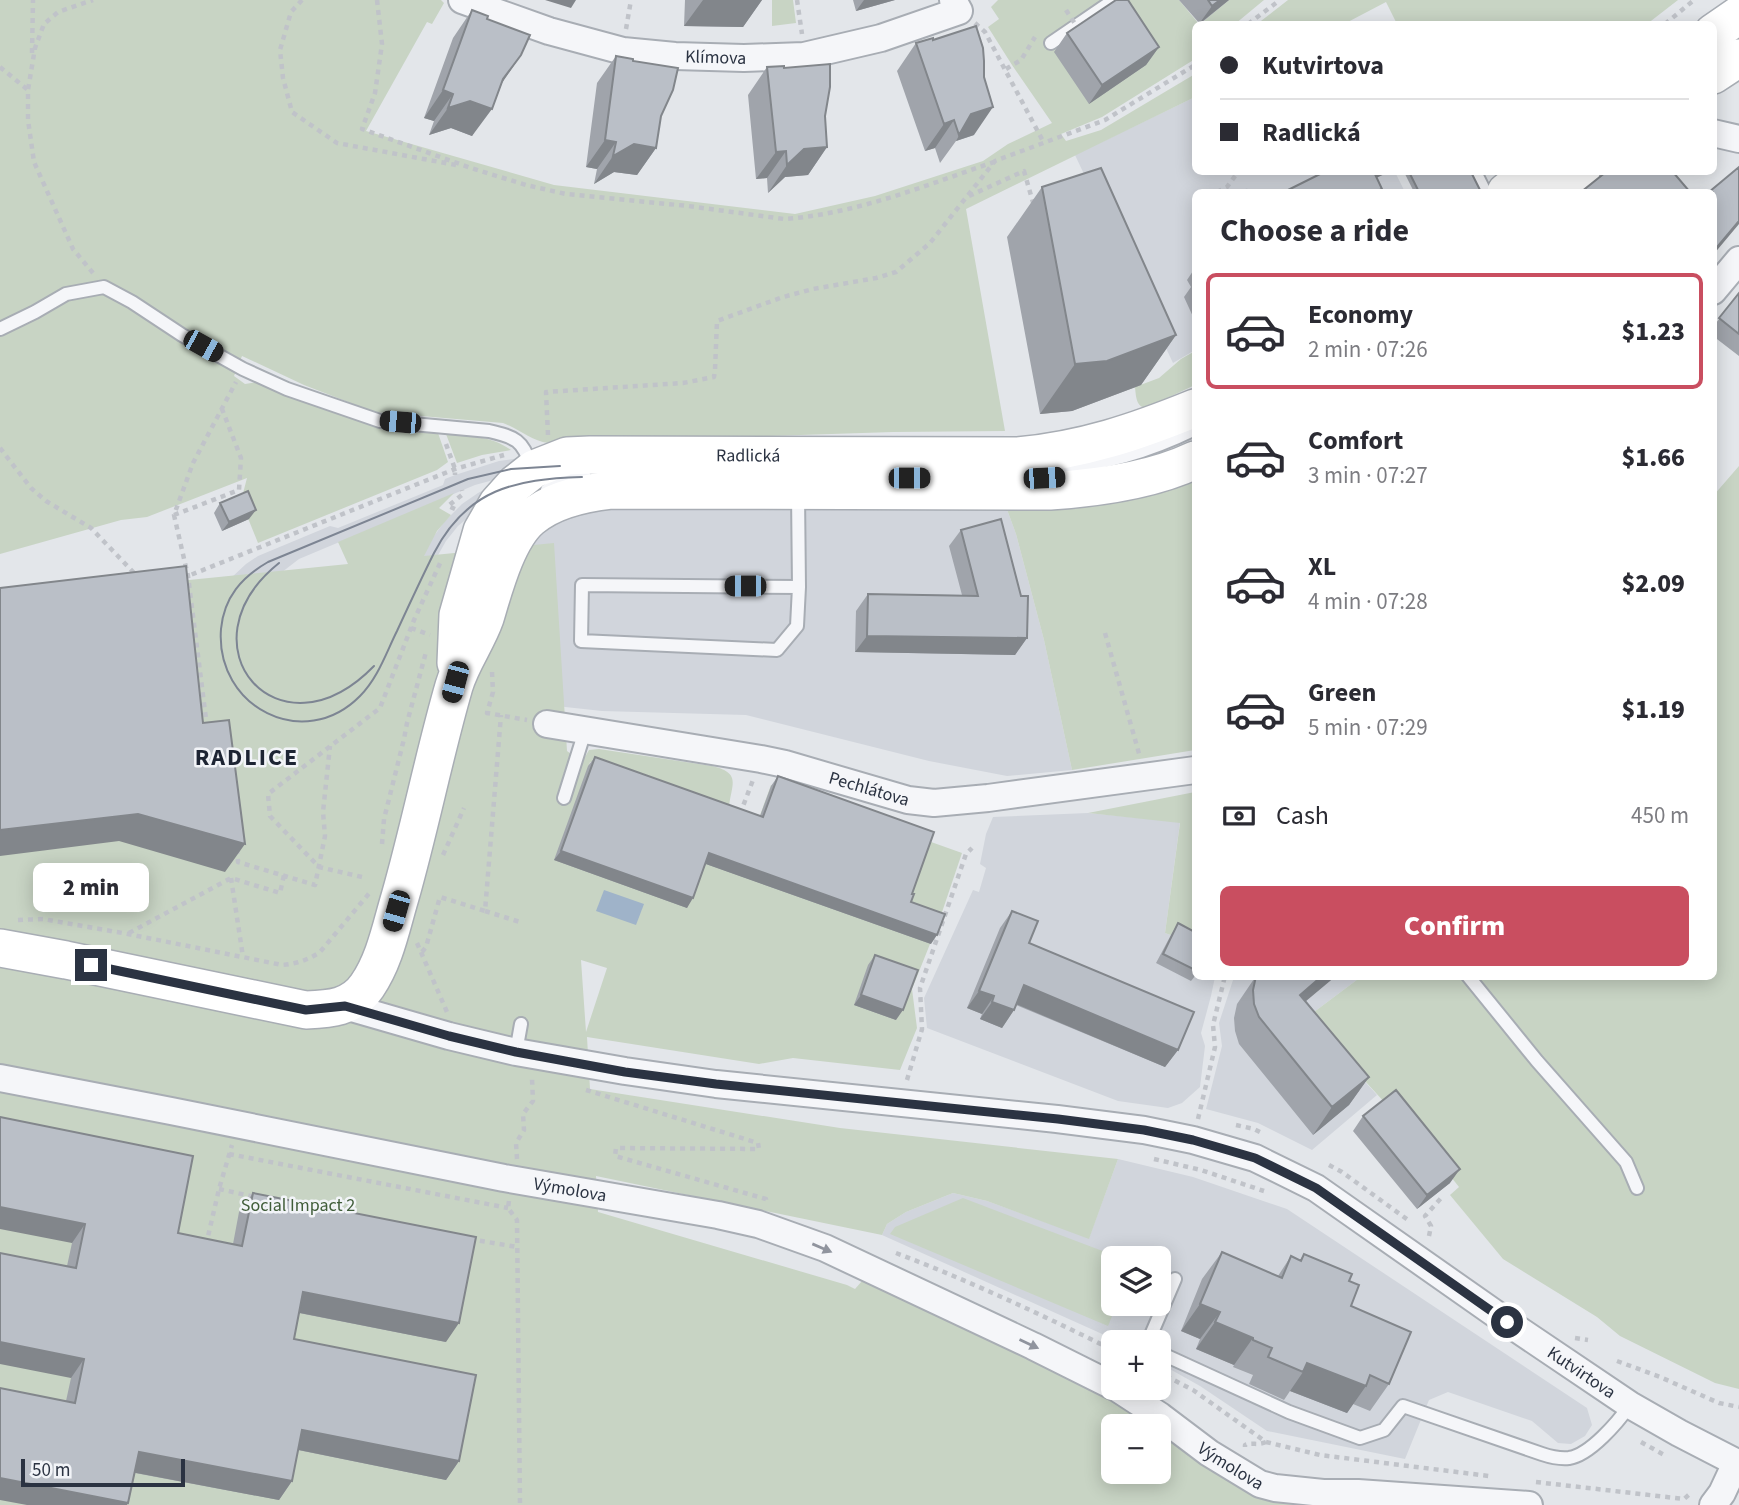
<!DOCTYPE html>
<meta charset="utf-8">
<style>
:root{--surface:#fff;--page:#f7f7f7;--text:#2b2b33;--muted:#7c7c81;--line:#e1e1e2;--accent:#c94e60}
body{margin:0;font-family:"Source Sans 3",sans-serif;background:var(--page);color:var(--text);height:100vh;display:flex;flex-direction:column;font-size:26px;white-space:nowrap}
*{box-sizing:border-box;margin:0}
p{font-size:23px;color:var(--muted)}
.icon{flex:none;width:38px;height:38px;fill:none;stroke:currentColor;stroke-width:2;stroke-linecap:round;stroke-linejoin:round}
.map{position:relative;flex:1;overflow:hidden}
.sheet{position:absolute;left:1192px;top:189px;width:525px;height:791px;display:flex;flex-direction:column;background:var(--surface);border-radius:10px;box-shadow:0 4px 18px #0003}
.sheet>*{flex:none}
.hud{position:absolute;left:1192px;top:21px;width:525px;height:154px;border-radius:10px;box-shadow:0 4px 18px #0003;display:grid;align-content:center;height:154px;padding:0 28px;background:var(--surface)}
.fabs{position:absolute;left:1101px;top:1246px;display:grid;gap:14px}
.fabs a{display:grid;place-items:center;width:70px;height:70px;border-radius:10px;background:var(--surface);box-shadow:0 4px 18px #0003;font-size:35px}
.scale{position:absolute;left:21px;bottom:18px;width:164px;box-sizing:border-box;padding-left:7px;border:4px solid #2b3342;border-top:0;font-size:19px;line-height:24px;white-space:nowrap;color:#2b3342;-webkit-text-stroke:5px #f2f4f8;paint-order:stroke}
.end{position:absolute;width:32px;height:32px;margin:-16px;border:9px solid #2b3342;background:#fff;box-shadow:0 0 0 4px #fff}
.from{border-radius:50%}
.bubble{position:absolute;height:49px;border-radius:10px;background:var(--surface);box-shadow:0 4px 18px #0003;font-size:23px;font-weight:800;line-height:49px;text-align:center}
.car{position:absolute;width:21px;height:42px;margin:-21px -10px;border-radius:9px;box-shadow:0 0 5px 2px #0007;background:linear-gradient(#222 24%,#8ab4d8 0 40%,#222 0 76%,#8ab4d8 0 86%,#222 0)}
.hud b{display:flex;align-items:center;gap:24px;height:66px;font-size:26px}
.hud b+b{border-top:2px solid var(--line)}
.hud i{width:18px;height:18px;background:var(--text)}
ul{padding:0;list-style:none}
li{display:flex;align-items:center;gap:21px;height:116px;margin:0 14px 10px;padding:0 14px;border:4px solid transparent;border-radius:10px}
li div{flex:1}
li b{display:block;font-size:26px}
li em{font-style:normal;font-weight:800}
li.current{border-color:var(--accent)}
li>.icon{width:63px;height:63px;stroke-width:1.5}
h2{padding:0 28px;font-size:32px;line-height:84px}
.pay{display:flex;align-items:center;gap:18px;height:77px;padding:0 28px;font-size:26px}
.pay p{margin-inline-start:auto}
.primary-button{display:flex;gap:14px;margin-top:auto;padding:14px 28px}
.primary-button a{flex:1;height:80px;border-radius:10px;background:var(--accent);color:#fff;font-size:28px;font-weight:800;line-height:80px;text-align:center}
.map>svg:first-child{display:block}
.built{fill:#d1d5dc;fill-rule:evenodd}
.green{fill:#c8d4c4;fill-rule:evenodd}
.water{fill:#9fb3c9}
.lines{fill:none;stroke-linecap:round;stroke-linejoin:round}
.service-casing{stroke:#a8adb4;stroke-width:16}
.minor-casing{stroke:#a8adb4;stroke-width:30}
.secondary-casing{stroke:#a8adb4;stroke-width:40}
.path{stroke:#c0c3c9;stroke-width:4.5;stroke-dasharray:5 5;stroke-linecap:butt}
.service{stroke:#f5f6f9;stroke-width:12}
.minor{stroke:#f5f6f9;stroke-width:26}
.secondary{stroke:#fff;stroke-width:37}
.tram{stroke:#7d8593;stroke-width:2}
.path-bridge{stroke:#c0c3c9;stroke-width:4.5;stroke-dasharray:5 5;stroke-linecap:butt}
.wall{fill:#a0a4ab}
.shaded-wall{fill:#82868b}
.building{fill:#babfc7;stroke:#82868b;stroke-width:2}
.oneway{fill:#90949e}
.route{stroke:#2b3342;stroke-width:9}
.labels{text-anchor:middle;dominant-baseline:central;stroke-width:5;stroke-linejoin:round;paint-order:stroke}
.street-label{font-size:18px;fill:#2b3342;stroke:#f2f4f8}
.park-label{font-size:18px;fill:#405d39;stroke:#f2f4f8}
.district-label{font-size:24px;font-weight:bold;letter-spacing:2px;fill:#1d2433;stroke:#f2f4f8}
</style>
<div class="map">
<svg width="1739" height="1505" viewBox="0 0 1739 1505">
<rect width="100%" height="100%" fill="#e3e6ea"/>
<!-- built -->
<path class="built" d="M1195,97V172H1395L1405,192H1195V350L1173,363L1075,155Z
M520,458L524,465L512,475L475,485L299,559L273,579L259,595L250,610L244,631L246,651L254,670L267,684L275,689L297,695H309L337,684L350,676L363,664L383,639L431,540L445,521L462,504L478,493L495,484L508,479L499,488L484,508L481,507L458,526L446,541L433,564L375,693L368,701L353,714L342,721L322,728L294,730L280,727L267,723L248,713L240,706L225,689L213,666L209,651L208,635L209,623L217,599L224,588L231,578L246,564L258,556L330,526L338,528L443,485L445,479L455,475L499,461Z
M1005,504L1016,534L1044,640L1072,770L1007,776L929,761L746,715L602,711L500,700L529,546L544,530L562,518L601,508Z
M1088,813L1180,822L1165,933L1195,944V976L1215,977L1211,996L1201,1033L1205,1046L1200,1087L1182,1103L1168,1108L1118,1101L927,1028L924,998L973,890L979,892L986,868L980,864L986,834L993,817Z
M1234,977H1356L1358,979L1314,1012L1311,1022L1377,1095L1312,1150L1258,1123L1206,1109L1222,1046L1219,1023Z
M1118,1159L1193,1177L1287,1209L1587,1408L1592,1425L1585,1436L1571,1444L1558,1443L1532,1421L1448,1392L1429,1400L1405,1459L1267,1431L1200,1386L1159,1363L1158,1342H1120L882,1235L887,1224L906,1212L953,1193L987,1201L1089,1238ZM1113,1258H1158V1304H1113Z"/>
<!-- green -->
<path class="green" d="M0,0H441L444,3L432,24L427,22L366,131L554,185L795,214L875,196L983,161L1008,144L1052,123L1012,65L988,27L999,19L991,7L998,0H1179L1199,24H1195V59L1102,117L1061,134L1066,141L1101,130L1195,74V97L966,209L1005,431L893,432L548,443C532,441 519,429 503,423L374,412L304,385L242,356L234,376L245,384L257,382L345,414L374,426L388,429L438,433L448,462L437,470L258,543L241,501L247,478L147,517L121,520L0,554Z
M772,0H793L796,23L772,26Z
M1229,0H1264L1235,24H1200Z
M1288,0H1678L1647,24H1397L1386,2L1344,24H1257Z
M1195,351V385L1146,408C1136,407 1136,396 1135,387L1159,378L1181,359Z
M446,434C469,436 492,436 511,450L482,455L457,463Z
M1739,466V1389L1715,1383L1620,1336L1597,1317L1503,1259L1450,1195L1459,1187L1440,1163L1311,1022L1314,1012L1358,979L1356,977L1713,976V496Z
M1191,483L1195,484V750L1072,770L1044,640L1016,534L1005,504L1095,503Z
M454,493L439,508L451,515L437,531L424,556L554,543L567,751L582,762L589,750L599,749L712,766C741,773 732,783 729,806L756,826L771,785L962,853L938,924L912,989L917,1028L900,1070L793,1058L759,1064L587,1037L590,1089L840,1128L1118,1159L1089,1239L987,1201L953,1193L906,1212L887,1224L882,1235L596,1176L598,1212L847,1285L855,1289L862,1281L1043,1364L1096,1391L1156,1426H1113V1472H1158L1159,1428L1308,1505H0V599L348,564L338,542ZM590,762L700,800L589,766ZM581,960L607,968L586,1032Z
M1195,792V944L1165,933L1180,823L1088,813Z
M963,1198L1121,1258H1113V1304H1117L1108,1326L890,1234L895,1227Z"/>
<!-- water -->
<path class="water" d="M604,890L644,904L636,925L596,911Z"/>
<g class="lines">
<defs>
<path id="service" d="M1051,43L1114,0
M1475,172L1485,192
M0,329L35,312L66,294L104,287L132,302L182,335L243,369L287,389L380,421L489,431C515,437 523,440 531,466
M1058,467C1106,465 1152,450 1195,429
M547,490L562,481L585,477
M798,494L799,587L582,585L581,641L777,650L797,626L799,587
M564,798L585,731
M1468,976L1537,1061L1626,1162L1637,1188
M516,1052L521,1024
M1148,1342L1175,1279
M1158,1352L1289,1412L1360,1438L1384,1430L1403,1406L1542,1454C1551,1457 1559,1459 1569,1458C1590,1455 1618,1422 1630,1405"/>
<g id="minor">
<path id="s1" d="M462,0L549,31L623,51L675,56L744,58L804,56L881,38L959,11L953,0"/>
<path d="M1713,133L1739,139"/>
<path d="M1713,291L1739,260"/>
<path id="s2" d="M547,724L761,759L785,764L908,800L934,803L988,798L1195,770"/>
<path id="s3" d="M345,1006L449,1036L516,1052L625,1071L716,1084L1057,1119L1144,1130L1193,1140L1255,1158L1316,1188L1507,1322L1630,1405L1679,1433L1739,1464"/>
<path id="s4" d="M0,1078L171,1111L504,1178L718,1215L758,1224L825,1248L1033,1346L1113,1386"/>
<path id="s5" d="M1117,1388L1160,1416L1209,1453L1260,1484L1275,1488L1323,1493H1358L1529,1505"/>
<path d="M1713,1505L1722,1493L1736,1463"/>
</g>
<g id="secondary">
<path d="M1713,33L1739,15"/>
<path d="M1713,75L1739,58"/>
<path d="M1506,192L1532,172"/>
<path d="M1556,192L1581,172"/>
<path id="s6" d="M456,663L458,615L482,531L498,503L515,484L534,469L567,456L590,455L1018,456C1083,450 1136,432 1195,408"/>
<path d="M0,948L66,960L306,1010C330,1009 352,1008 367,986C385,960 391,927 400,897C420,827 434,755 454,686C461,662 477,641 485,618C494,588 507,538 531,518C552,500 584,493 611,490L1050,491C1096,488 1153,480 1195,460"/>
</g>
</defs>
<!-- service casing -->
<use href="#service" class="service-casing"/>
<!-- minor casing -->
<use href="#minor" class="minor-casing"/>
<!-- secondary casing -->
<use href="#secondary" class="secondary-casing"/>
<!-- path -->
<path class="path" d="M302,0L291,12L280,50L283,78L292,112L337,143L456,165
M377,0L382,44L375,93L362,129L471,168L526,185L566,194L688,206L784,219C857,214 926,185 994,162
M797,0L802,34
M975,23L985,32L1044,143
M1248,24L1280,0
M1665,24L1694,0
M626,29L631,0
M32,53L33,0
M0,67L28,90
M1006,69L1021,60L1035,37
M1217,192L1227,187L1238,172
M1243,192L1250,190L1254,192
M969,196L1024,171L1034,206
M93,273L73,249L34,162L28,120V90L35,48L44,24L58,12L93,0
M548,435L546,392L683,383L714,377L715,370L717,321L783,297L813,289L876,278L896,272L930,243L995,161L1105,120L1195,65
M446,444L455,469V475
M0,448L31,488L46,501L91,528L136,575
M455,509L448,506L463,494L462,490
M174,515L239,490L241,458L222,409
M182,576H188L455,469L504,455
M411,628L430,635
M1105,633L1140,757
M492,672L493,692L487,713L527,720
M207,727L188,576L174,515L193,463L236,382
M740,814L753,780
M382,844L384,819L404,739L407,723L426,652
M237,849L238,862L315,885L325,836L323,812L330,746
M443,855L464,808
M362,877L319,867L270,816L268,794L380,708L414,620L442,559
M231,878L243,957
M485,911L520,922
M18,920L43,919L128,934L282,965C296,964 308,960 320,952L372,890
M129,933L231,878L280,893L284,875
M417,943L447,1012
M422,952L426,947L440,897L485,911L501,715
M907,1080L922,1029L920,988L966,854L972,848
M586,1090L758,1143L759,1149L616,1148L615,1156L766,1199V1201
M1198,1119L1215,1047L1213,1025L1225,976
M1236,1125L1254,1129L1264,1134
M229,1154L508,1208
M517,1159L516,1143L524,1130L523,1114L533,1101L532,1079
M1154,1159L1201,1170L1264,1191
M1329,1165L1342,1172L1408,1220
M219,1189L255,1197
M509,1201L508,1208L517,1220L520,1505
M1429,1236L1431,1226L1425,1216L1442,1197
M470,1239L517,1247
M206,1245L219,1189L232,1145
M896,1253C970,1281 1042,1315 1113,1350
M1575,1338L1588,1340
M1617,1361L1660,1377L1719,1403L1739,1407
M1166,1376L1193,1390L1266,1442C1257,1446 1253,1442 1245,1445V1447
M1266,1442L1320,1455L1489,1476
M1641,1442L1666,1456
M1536,1482L1684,1499L1692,1492"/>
<!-- service -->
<use href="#service" class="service"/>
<!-- minor -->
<use href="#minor" class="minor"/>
<!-- secondary -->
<use href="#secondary" class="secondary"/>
<!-- tram -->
<path class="tram" d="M560,466L511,469L468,479L268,562C242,577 224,597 221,629C215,707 304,753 360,696C378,678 386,653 397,631C409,605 421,579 434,553C467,489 515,479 582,477
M279,563C177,645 279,764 374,666"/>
<!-- path-bridge -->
<path class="path-bridge" d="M1066,10L1079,30"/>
</g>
<!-- wall -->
<path class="wall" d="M685,0H762L743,27L684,26Z
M853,0H895L856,11Z
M1179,0H1229L1200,24Z
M472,10L487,19L502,83L472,136L451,128L429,135L434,121L424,118L453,38Z
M1067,33L1159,47L1146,65L1089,104L1054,52Z
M916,43L974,135L956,141L940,163L935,148L925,151L897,71Z
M616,56L633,61L661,116L656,148L637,175L614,172L594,184L597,169L586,167L597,83Z
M767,67L784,68L825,116L827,147L808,175L785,177L768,193L767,178L756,179L748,95Z
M1404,172H1471L1480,190L1478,192H1414Z
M1042,187L1176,335L1141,385L1072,411L1040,414L1007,237Z
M1195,268V321L1184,297L1191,287L1187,280Z
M1739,293V356L1713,336V327Z
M220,503L249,519L222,531L214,513Z
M961,530L1021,596L1027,638L1015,655L855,652L856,611L868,594L962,595L949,546Z
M595,757L760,816L771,786L778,776L912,894L911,902L931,944L706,864L687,908L554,860L588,766Z
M1012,911L1029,943L1178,1050L1165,1067L1016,1005L1014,1010L1002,1028L980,1019L982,1014L967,1008L1000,928Z
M1178,923L1195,932V976L1191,981L1156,963L1172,933Z
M875,955L896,1020L854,1005L868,965Z
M1256,976L1306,1002L1369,1077L1349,1105L1313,1135L1239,1044L1235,1031L1234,1018L1237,1004Z
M1363,1116L1450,1183L1417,1209L1353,1131Z
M0,1117L178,1233L233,1244L239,1212L253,1193L446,1342L299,1313L294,1339L459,1461L446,1480L298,1450L292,1481L279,1500L135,1473L127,1505H27L66,1401L71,1378L67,1266L72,1243Z
M1222,1252L1278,1276L1291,1256L1300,1260L1304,1254L1349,1281L1351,1306L1389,1384L1370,1411L1353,1404L1347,1413L1290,1391L1284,1400L1249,1384L1253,1375L1233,1367L1234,1365L1196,1349L1200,1339L1181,1331L1202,1279Z"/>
<!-- shaded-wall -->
<path class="shaded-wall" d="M545,0H576L571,8Z
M703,0H762L743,27L684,26Z
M864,0H895L856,11Z
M1220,0H1229L1199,24L1212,6Z
M1159,47L1146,65L1089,104L1102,85Z
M521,55L502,83L492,109L472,136L451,128L429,135L448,108L503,79Z
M443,90L453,94L434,121L424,118Z
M993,107L974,135L956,141L971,114Z
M954,120L935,148L925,151L944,124Z
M605,140L616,142L597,169L586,167Z
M634,144L656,148L637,175L614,172L594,184L613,156Z
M827,147L808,175L785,177L768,193L787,165L804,149Z
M786,151L767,178L756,179L776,152Z
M1370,172H1389L1359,186Z
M1739,221V224L1713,255V252Z
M1176,335L1141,385L1072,411L1040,414L1075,364Z
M256,510L249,519L222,531L229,522Z
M867,636L1027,638L1015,655L855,652Z
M138,814L245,844L225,872L119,841L0,856V830Z
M561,851L693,898L687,908L554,860Z
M709,853L937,935L931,944L703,863Z
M1322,976H1336L1281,1022L1300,995Z
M1024,985L1178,1050L1165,1067L1011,1002Z
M979,991L994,996L982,1014L967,1008Z
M861,995L903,1010L896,1020L854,1005Z
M992,1002L1014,1010L1002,1028L980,1019Z
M1369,1077L1349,1105L1313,1135L1332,1107Z
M1460,1169L1450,1183L1417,1209L1427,1195Z
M0,1207L85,1224L72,1243L0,1229Z
M303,1292L459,1323L446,1342L290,1311Z
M1200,1304L1220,1312L1200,1339L1181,1331Z
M1215,1322L1253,1338L1234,1365L1196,1349Z
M0,1342L84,1359L71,1378L0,1364Z
M1307,1363L1366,1386L1347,1413L1290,1391L1303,1372Z
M302,1430L459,1461L446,1480L289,1448Z
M139,1452L292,1481L279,1500L126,1471Z
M0,1478L128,1503L127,1505H27L0,1500Z"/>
<!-- building -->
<path class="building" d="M1116,0H1128L1159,47L1102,85L1067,33Z
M1208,0H1220L1212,6Z
M472,10L488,16L487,19L530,35L521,55L503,79L492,109L470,101L448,108L453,94L443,90Z
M976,26L983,48L984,61V77L993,107L971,114L959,135L954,120L944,124L916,43L933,38V40Z
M616,56L633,59V61L678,68L673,90L661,116L656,148L634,144L613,156L616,142L605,140Z
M830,64V87L825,116L827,147L804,149L787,165L786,151L776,152L767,67L784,66V68Z
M1739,167V221L1713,252V192H1709Z
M1101,168L1176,335L1107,361L1075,364L1042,187Z
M1324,172H1374L1382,189L1375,192H1284Z
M1409,172H1471L1480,190L1477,192H1419Z
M1606,172H1673L1690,192H1581Z
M1739,293V334L1719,318Z
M248,491L256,510L229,522L220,503Z
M1001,519L1021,596H1028L1027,638L867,636L868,594L978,596L961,530Z
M186,566L203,723L229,720L245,844L138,814L0,830V588Z
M595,757L763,817L778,776L934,832L912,894H914L911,902L945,914L937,935L709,853L693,898L561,851Z
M1012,911L1038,921L1029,943L1194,1012L1178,1050L1024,985L1014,1010L992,1002L994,996L979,991Z
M1178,923L1195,932V970L1163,954Z
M875,955L918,970L903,1010L861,995Z
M1322,976L1300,995L1369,1077L1332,1107L1259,1017L1254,1004L1253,990L1256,976Z
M1396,1090L1460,1169L1427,1195L1363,1116Z
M0,1117L193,1156L178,1233L242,1246L253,1193L476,1237L459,1323L303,1292L294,1339L476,1375L459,1461L302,1430L292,1481L139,1452L128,1503L0,1478V1388L75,1403L84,1359L0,1342V1253L76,1268L85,1224L0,1207Z
M1222,1252L1282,1278L1291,1256L1301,1261L1304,1254L1352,1274L1349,1281L1359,1285L1351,1306L1411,1332L1389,1384L1370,1375L1366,1386L1307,1363L1303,1372L1268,1357L1272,1348L1253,1340V1338L1215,1322L1220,1312L1200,1304Z"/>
<!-- one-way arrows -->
<defs><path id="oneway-solid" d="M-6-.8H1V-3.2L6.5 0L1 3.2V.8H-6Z" transform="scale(1.75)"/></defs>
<g class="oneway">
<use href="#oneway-solid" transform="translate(822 1248) rotate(23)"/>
<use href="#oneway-solid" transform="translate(1029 1344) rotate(25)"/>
</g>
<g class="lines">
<!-- route -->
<path class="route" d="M91,965L306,1010L345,1006L449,1036L516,1052L625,1072L716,1084L1058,1119L1144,1130L1193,1140L1255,1158L1316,1188L1507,1322"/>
</g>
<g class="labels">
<!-- street labels -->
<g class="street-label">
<text stroke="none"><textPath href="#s1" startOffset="262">Klímova</textPath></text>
<text stroke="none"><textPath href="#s6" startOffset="434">Radlická</textPath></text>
<text stroke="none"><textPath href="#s2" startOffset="329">Pechlátova</textPath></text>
<text stroke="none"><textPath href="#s4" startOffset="581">Výmolova</textPath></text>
<text stroke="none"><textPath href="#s3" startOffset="1316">Kutvirtova</textPath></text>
<text stroke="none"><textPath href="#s5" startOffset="138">Výmolova</textPath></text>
</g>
<!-- park labels -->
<g class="park-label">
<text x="298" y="1205">Social Impact 2</text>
</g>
<!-- district labels -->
<g class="district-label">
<text x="247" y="757">RADLICE</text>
</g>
</g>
</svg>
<div class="fabs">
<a><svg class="icon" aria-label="layers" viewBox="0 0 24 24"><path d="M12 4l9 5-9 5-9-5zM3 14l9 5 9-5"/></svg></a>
<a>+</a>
<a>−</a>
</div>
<div class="scale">50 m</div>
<i class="end from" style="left:1507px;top:1322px"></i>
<i class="end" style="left:91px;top:965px"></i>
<div class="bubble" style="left:33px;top:863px;width:116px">2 min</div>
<i class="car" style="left:203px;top:346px;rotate:119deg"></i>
<i class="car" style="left:400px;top:422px;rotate:275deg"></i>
<i class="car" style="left:909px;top:478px;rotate:90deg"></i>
<i class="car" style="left:1044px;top:478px;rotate:87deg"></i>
<i class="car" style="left:745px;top:586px;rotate:270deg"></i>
<i class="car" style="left:455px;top:682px;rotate:195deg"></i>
<i class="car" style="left:396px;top:911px;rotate:196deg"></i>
<div class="hud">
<b><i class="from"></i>Kutvirtova</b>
<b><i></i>Radlická</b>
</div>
<section class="sheet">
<h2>Choose a ride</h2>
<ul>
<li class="current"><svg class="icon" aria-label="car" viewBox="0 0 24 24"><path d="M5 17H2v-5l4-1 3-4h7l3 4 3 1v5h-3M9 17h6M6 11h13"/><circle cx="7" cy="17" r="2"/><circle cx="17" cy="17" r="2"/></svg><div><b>Economy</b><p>2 min · 07:26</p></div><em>$1.23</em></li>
<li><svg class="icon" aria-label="car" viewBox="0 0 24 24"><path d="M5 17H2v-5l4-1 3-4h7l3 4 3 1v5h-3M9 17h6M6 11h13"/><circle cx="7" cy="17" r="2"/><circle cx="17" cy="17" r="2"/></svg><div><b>Comfort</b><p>3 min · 07:27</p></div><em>$1.66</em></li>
<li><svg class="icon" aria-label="car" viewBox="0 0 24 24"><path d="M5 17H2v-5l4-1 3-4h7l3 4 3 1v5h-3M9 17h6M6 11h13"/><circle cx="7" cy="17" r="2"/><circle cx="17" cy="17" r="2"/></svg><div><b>XL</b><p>4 min · 07:28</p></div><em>$2.09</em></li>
<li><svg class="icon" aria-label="car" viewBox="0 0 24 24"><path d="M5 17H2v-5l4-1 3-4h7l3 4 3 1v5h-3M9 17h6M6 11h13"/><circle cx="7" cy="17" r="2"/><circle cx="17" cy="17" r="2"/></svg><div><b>Green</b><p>5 min · 07:29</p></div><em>$1.19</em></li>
</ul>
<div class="pay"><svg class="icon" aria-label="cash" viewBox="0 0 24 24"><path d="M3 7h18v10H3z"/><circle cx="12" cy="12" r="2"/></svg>Cash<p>450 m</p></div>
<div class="primary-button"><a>Confirm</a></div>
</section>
</div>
